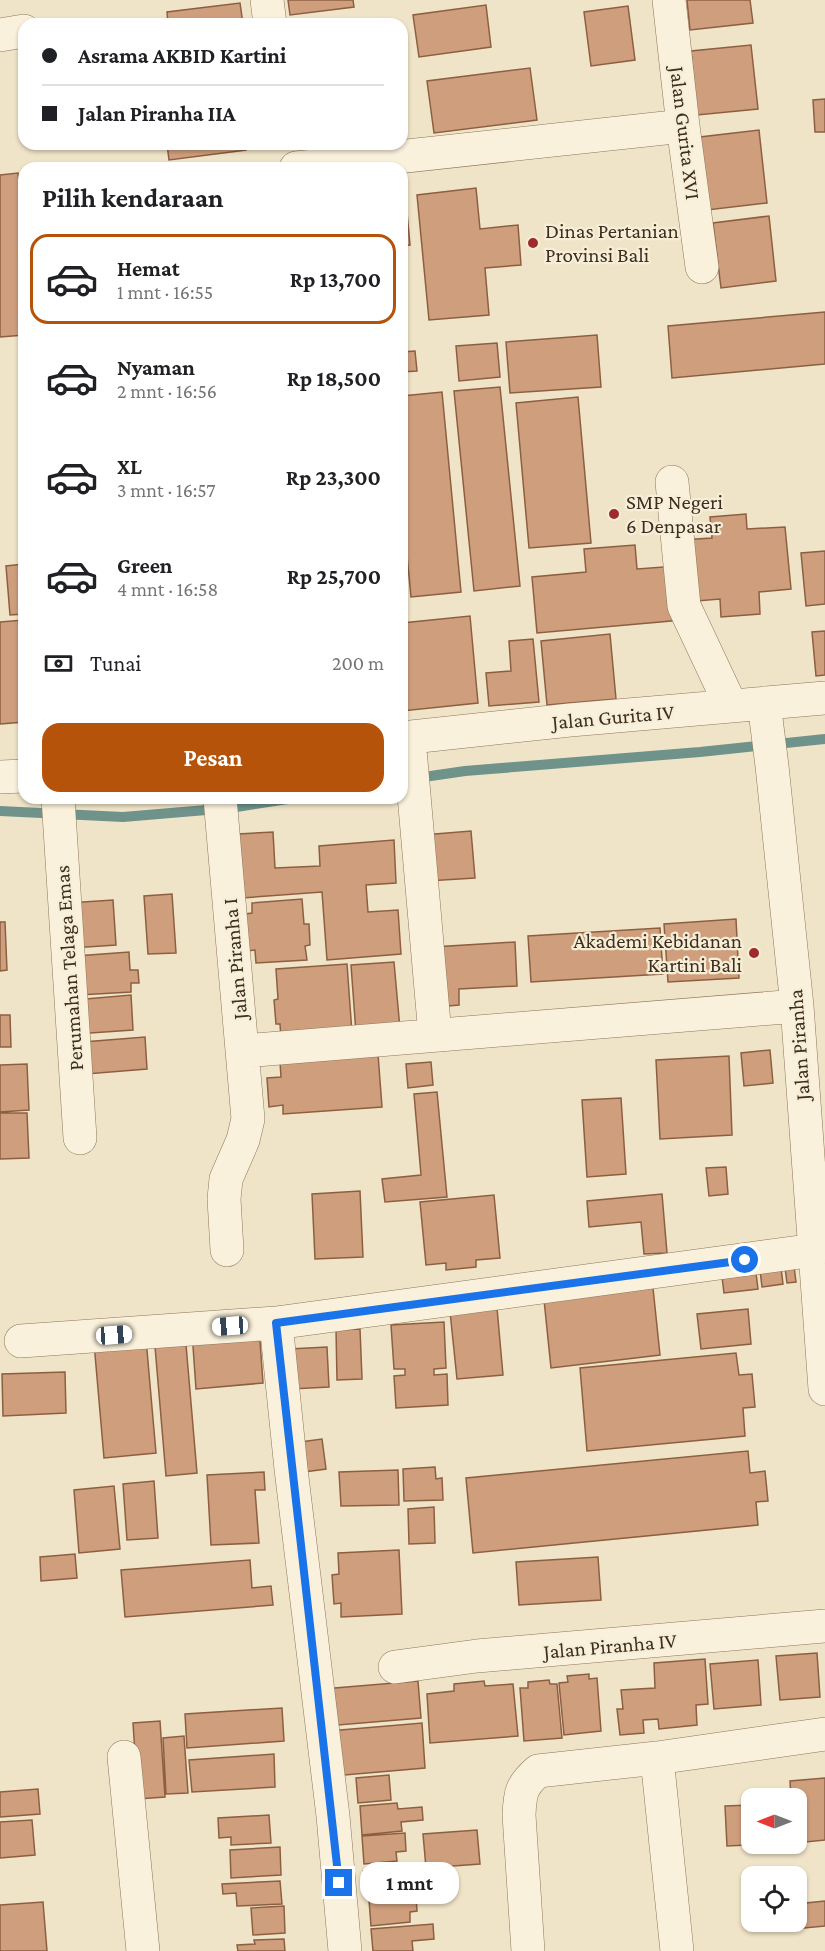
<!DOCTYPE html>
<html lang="id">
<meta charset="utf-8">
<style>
:root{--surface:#fff;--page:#f6f6f6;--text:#202124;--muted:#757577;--line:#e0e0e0;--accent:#b45309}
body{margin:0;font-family:"Crimson Pro",serif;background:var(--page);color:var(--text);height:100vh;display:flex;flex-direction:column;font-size:22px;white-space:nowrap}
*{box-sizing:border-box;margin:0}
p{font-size:20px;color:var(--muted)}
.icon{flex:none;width:33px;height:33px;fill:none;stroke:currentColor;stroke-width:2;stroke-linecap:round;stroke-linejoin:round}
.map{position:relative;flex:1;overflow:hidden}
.side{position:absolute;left:18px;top:162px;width:390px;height:642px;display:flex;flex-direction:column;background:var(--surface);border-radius:18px;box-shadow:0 2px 4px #0004}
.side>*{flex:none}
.top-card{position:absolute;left:18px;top:18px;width:390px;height:132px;border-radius:18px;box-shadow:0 2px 4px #0004;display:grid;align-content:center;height:132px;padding:0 24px;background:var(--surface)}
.needle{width:39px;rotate:270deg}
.buttons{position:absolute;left:741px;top:1788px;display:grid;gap:12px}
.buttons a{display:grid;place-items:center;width:66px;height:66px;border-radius:12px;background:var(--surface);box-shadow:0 2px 4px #0004;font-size:30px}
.end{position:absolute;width:27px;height:27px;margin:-14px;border:8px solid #1a73e8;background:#fff;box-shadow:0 0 0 3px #fff}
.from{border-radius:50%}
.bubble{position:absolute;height:42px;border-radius:18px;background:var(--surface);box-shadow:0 2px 4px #0004;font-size:20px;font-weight:700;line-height:42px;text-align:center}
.car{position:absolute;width:18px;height:36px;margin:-18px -9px;border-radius:8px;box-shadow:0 0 4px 2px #0007;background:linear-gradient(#fff 24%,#345 0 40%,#fff 0 76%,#345 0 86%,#fff 0)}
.top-card b{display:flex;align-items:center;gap:21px;height:57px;font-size:22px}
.top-card b+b{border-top:2px solid var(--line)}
.top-card i{width:15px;height:15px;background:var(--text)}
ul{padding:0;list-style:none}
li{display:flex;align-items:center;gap:18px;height:90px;margin:0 12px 9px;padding:0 12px;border:3px solid transparent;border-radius:18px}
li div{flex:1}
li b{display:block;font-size:22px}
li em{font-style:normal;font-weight:700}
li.selected{border-color:var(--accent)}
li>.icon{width:54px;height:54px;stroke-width:1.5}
h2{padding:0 24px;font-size:27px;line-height:72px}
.pay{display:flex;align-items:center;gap:15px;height:66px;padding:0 24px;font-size:22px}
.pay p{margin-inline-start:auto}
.button{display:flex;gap:12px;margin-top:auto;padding:12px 24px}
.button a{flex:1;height:69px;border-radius:18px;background:var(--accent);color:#fff;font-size:24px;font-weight:700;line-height:69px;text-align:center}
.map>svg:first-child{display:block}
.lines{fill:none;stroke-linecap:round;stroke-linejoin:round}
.stream{stroke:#6f938a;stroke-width:10}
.building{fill:#cf9f7d;stroke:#8d5f41;stroke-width:1.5}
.minor-casing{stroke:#8d765c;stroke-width:34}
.minor{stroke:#faf1dc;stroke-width:33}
.route{stroke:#1a73e8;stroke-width:8}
.poi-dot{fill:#9e2a2b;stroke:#f7eed8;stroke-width:2}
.labels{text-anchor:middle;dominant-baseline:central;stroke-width:4.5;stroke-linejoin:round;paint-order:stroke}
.street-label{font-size:21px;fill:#3d2e20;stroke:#f7eed8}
.poi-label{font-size:21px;fill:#3d2e20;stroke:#f7eed8;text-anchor:start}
</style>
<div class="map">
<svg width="825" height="1951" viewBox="0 0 825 1951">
<rect width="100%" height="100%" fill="#f0e4c8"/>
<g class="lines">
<!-- stream -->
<path class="stream" d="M417,778L465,771L700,752L825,739
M0,811L123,817L230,808L294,798"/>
</g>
<!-- building -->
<path class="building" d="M288,0H353L354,7L290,15Z
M687,0H750L753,23L690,30Z
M240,3L243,24H168L167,12Z
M486,5L491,47L419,57L413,15Z
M628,6L635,60L591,66L584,12Z
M751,45L758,109L697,115L691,51Z
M530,68L537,120L434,133L427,81Z
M825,99V132H815L813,100Z
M759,130L767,203L707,210L700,137Z
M167,144H245L246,150L169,160Z
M18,173L24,238V335L0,337V175Z
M476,188L480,229L518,225L521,265L485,268L489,315L429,320L417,195Z
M402,191H405L410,245L402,246Z
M769,216L776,281L721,288L713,223Z
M825,312V364L672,378L668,326Z
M597,335L601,387L510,393L506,342Z
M497,343L500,377L459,381L456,346Z
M415,351L417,371L402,372V352Z
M500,387L520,586L474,591L454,391Z
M442,392L461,592L411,597L402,503V396Z
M578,397L591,543L529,548L516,403Z
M746,514L747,529L785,527L791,589L759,592L760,614L721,617L720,599L685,602L681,540L712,538L710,517Z
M635,545L637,569L677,566L682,620L537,633L532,577L586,572L584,549Z
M825,551V604L806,606L801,553Z
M24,564V614L10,615L6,566Z
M470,616L478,703L402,711V623Z
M24,620V722L0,724V622Z
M825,631V675L816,676L812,632Z
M610,634L616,699L547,705L541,641Z
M533,639L539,702L489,706L486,673L511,671L509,641Z
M471,831L475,878L427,881L423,835Z
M273,832L275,868L320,866L319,846L394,840L396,883L366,885L368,912L398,910L401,954L327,960L322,892L242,898L238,834Z
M172,894L176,953L148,954L144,896Z
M302,899L304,924H309L310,945L305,946L307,960L256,963L255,950L247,951L245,914L252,913V903Z
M113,900L116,945L72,948L68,903Z
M736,919L739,978L668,982L664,924Z
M0,922H5L7,970L0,971Z
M660,928L663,974L531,982L528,936Z
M515,942L517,986L459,989V1005L437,1007L433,947Z
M129,952L130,970H138L139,983H131V992L79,995L76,956Z
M394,962L400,1029L356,1033L351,965Z
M347,964L352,1033L281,1038L280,1024H276L274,1000L278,999L276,969Z
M131,995L133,1030L76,1034L74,1000Z
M0,1015H10L11,1047H0Z
M145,1037L147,1069L86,1074L83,1042Z
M770,1050L773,1083L744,1086L741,1053Z
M378,1054L382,1107L283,1114V1105L269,1107L267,1078L281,1077L280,1062Z
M729,1056L732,1135L660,1139L656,1060Z
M431,1062L433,1085L408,1088L406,1064Z
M27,1064L29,1110L0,1112V1065Z
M437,1092L447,1197L385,1202L382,1179L421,1175L414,1094Z
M621,1098L626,1174L587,1177L582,1100Z
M0,1113H27L29,1158L0,1159Z
M726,1167L728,1194L709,1196L706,1168Z
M360,1191L363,1257L315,1259L312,1194Z
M662,1194L667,1253L644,1254L641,1222L589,1227L587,1201Z
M494,1195L500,1258L476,1260V1267L446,1270V1263L426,1265L420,1202Z
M780,1259L783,1284L762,1287L759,1262Z
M793,1259L796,1282L787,1283L784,1260Z
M755,1265L758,1289L724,1293L721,1269Z
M653,1288L660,1355L551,1368L544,1300Z
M496,1297L503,1375L457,1379L449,1302Z
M748,1309L751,1344L701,1349L697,1314Z
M444,1322L446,1368L434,1369V1375L447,1374L448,1405L396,1408L394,1376L405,1375V1369H394L391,1325Z
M259,1327L263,1383L196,1389L192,1332Z
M360,1329L362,1379L337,1380L336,1330Z
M185,1333L197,1473L166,1476L154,1335Z
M146,1339L156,1453L104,1458L94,1343Z
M327,1347L329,1387L291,1389L289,1349Z
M736,1353L739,1375L752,1374L755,1407L743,1408L745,1436L587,1451L580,1368Z
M65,1372L66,1413L3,1416L2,1374Z
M322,1439L326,1469L297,1473L293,1443Z
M748,1451L750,1473L765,1471L768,1501L756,1502L758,1525L473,1553L466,1478Z
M435,1467L436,1479L442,1478L443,1500L404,1501L403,1469Z
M398,1470L399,1505L341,1506L339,1472Z
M264,1472L265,1490H255L259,1543L211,1545L207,1475Z
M154,1481L158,1538L127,1540L123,1484Z
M114,1486L120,1549L79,1553L74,1490Z
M434,1507L435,1543L409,1544L408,1509Z
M399,1550L402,1614L341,1617V1603L334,1604L332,1575L339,1574L338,1553Z
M75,1554L77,1578L41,1581L40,1557Z
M598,1557L601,1600L519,1605L516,1562Z
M250,1560L252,1588L271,1586L273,1605L125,1617L121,1570Z
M817,1653L820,1697L780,1700L776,1656Z
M705,1659L708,1704L696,1705L697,1725L659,1729L658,1719L643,1720L644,1733L620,1735L617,1709H623L621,1690L655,1688L654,1663Z
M758,1660L761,1705L714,1709L710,1664Z
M589,1674V1679L597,1678L601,1731L564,1735L559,1683L568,1682L567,1676Z
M549,1680L550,1684H557L562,1738L524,1741L520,1688H528V1682Z
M418,1681L421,1718L326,1726L323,1689Z
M484,1681L485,1686L513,1684L518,1736L430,1743L427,1694L454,1691V1684Z
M282,1708L284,1741L187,1748L185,1714Z
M160,1721L165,1797L138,1799L133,1723Z
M422,1723L425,1768L333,1776L329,1731Z
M184,1736L188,1793L166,1794L163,1738Z
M274,1754L275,1787L192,1792L189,1760Z
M389,1775L391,1800L358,1803L356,1778Z
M825,1778V1840L796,1843V1798H791L790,1781Z
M38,1789L40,1814L0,1817V1792Z
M397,1803L398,1809L422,1807L423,1820L401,1822L402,1831L362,1835L360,1806Z
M752,1805V1844H772L727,1846L725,1806Z
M269,1815L271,1843L231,1845V1837L219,1838L218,1818Z
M32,1820L35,1855L0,1858V1822Z
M477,1830L480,1864L426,1868L423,1834Z
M405,1833L406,1851L396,1852L397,1861L364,1864L362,1836Z
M280,1847L281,1875L231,1878L230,1850Z
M402,1868L404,1892L366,1895L363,1871Z
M280,1881L282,1904L237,1906L236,1893L223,1894L222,1884Z
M416,1896L417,1911L410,1912V1922L371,1926L369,1900Z
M825,1901V1926L794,1929L793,1922H796V1904Z
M43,1902L47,1951H0V1905Z
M284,1906L285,1933L253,1935L251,1908Z
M433,1924L434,1939L412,1941L413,1951H373L371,1929Z
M284,1939L285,1951H238L237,1945L255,1944L254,1940Z"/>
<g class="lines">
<defs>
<path id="minor" d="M267,0L270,24
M669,0L683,126L702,267
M0,35L24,31
M296,168L683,126
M672,482L684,606L731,706
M764,703L772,766L797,1006L825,1389
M402,738L570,720L825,698
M409,738L435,1035
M0,777L24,776
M58,798L80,1138
M220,798L248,1119L243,1140L226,1179L224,1199L227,1250
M243,1051L797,1006
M276,1323L291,1469L333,1816L345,1951
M21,1341L276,1323L815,1250
M395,1667L477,1656L825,1626
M124,1757L143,1951
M657,1758L677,1951
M528,1951L519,1815C520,1793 521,1786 538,1771L657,1758L825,1734"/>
</defs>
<!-- minor casing -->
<use href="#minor" class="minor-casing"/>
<!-- minor -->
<use href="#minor" class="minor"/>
</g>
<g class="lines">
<!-- route -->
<path class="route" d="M339,1883L276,1323L745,1260"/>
</g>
<!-- markers -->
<g class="poi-dot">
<circle cx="533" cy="243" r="6"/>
<circle cx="614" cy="514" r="6"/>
<circle cx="754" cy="953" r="6"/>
</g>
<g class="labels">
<!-- street labels -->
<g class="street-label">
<text transform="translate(685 133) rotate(83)">Jalan Gurita XVI</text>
<text transform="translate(613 717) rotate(-5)">Jalan Gurita IV</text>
<text transform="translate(235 959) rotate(-95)">Jalan Piranha I</text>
<text transform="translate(69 968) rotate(-94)">Perumahan Telaga Emas</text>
<text transform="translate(799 1045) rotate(-94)">Jalan Piranha</text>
<text transform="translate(610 1646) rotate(-5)">Jalan Piranha IV</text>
</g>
<!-- poi labels -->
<g class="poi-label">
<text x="545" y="231">Dinas Pertanian<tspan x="545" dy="24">Provinsi Bali</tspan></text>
<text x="626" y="502">SMP Negeri<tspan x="626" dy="24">6 Denpasar</tspan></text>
<text x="742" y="941" text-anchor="end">Akademi Kebidanan<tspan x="742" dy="24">Kartini Bali</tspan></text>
</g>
</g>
</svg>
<div class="buttons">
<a><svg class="needle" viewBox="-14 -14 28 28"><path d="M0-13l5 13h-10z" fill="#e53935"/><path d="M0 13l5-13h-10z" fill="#757577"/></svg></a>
<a><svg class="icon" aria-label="locate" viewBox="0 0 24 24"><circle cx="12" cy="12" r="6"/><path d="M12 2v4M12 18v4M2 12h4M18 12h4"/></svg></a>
</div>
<i class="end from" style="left:745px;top:1260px"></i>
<i class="end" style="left:339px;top:1883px"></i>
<div class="bubble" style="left:360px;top:1862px;width:99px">1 mnt</div>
<i class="car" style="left:230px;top:1326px;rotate:266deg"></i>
<i class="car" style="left:114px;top:1335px;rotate:86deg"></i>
<div class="top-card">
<b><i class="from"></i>Asrama AKBID Kartini</b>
<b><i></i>Jalan Piranha IIA</b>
</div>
<section class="side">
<h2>Pilih kendaraan</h2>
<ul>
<li class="selected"><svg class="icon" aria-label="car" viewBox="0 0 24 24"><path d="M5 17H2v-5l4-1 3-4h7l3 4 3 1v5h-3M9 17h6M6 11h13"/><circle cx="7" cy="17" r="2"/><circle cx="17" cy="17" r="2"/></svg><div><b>Hemat</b><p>1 mnt · 16:55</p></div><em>Rp 13,700</em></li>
<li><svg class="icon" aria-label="car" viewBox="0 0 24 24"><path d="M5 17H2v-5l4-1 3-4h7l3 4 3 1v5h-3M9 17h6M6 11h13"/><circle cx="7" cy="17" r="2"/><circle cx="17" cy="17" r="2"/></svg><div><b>Nyaman</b><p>2 mnt · 16:56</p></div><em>Rp 18,500</em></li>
<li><svg class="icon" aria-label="car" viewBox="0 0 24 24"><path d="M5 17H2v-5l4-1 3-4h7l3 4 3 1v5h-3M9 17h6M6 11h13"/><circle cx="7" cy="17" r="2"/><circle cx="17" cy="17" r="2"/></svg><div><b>XL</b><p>3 mnt · 16:57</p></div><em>Rp 23,300</em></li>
<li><svg class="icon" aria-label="car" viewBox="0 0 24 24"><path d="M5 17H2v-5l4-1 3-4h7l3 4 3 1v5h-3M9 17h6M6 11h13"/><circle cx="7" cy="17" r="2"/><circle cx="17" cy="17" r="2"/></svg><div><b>Green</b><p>4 mnt · 16:58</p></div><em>Rp 25,700</em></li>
</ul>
<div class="pay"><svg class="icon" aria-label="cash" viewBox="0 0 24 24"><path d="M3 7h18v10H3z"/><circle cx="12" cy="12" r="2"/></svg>Tunai<p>200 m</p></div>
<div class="button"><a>Pesan</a></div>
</section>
</div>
